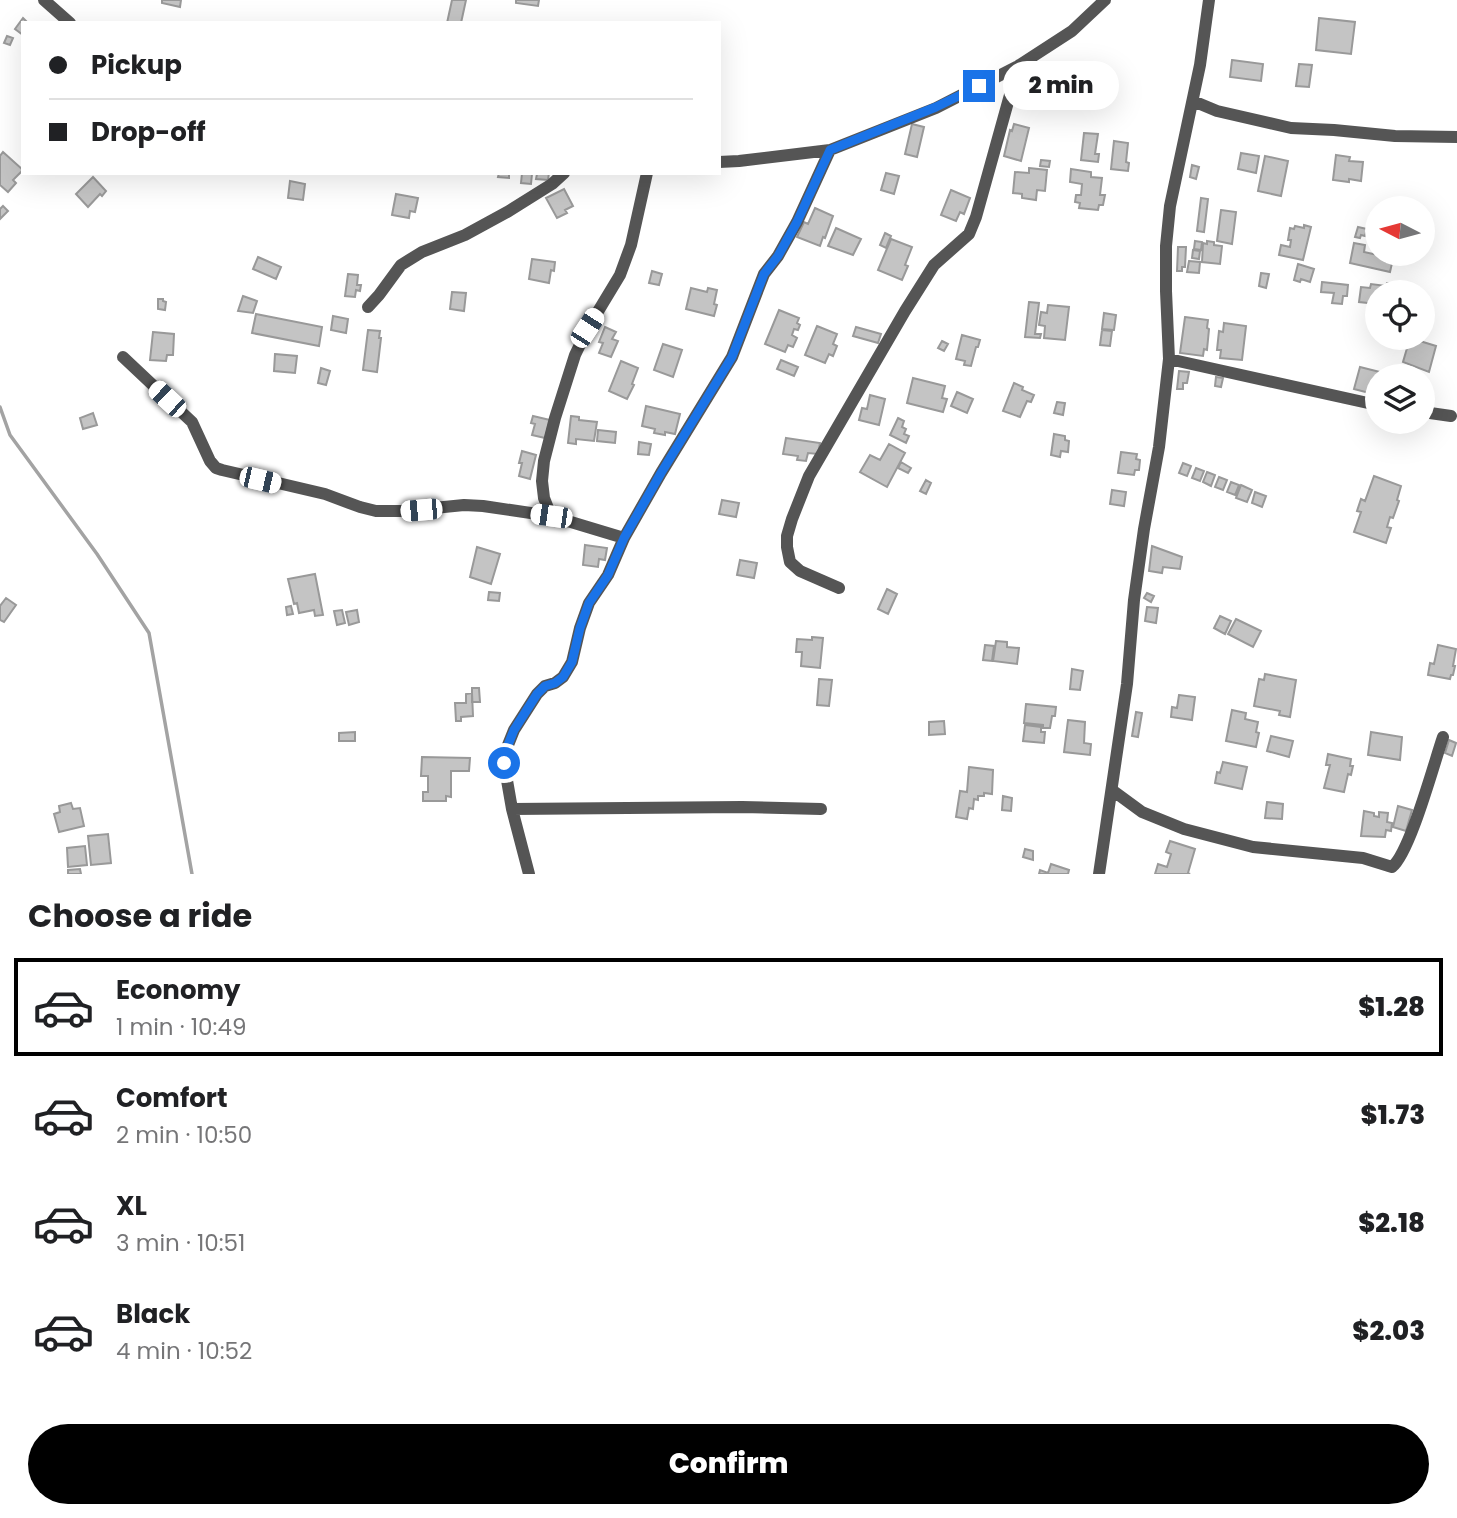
<!DOCTYPE html>
<meta charset="utf-8">
<style>
:root{--surface:#fff;--page:#f6f6f6;--text:#202124;--muted:#757577;--line:#e0e0e0;--accent:#000}
body{margin:0;font-family:Poppins,sans-serif;background:var(--page);color:var(--text);height:100vh;display:flex;flex-direction:column;font-size:26px;white-space:nowrap}
*{box-sizing:border-box;margin:0}
p{font-size:23px;color:var(--muted)}
.icon{flex:none;width:38px;height:38px;fill:none;stroke:currentColor;stroke-width:2;stroke-linecap:round;stroke-linejoin:round}
.map{position:relative;height:874px;overflow:hidden}
.side{display:flex;flex-direction:column;background:var(--surface);flex:1}
.side>*{flex:none}
.guide{position:absolute;left:21px;top:21px;width:700px;height:154px;border-radius:0px;box-shadow:0 7px 28px #0002;display:grid;align-content:center;height:154px;padding:0 28px;background:var(--surface)}
.needle{width:46px;rotate:276deg}
.buttons{position:absolute;left:1365px;top:196px;display:grid;gap:14px}
.buttons a{display:grid;place-items:center;width:70px;height:70px;border-radius:50%;background:var(--surface);box-shadow:0 7px 28px #0002;font-size:35px}
.end{position:absolute;width:32px;height:32px;margin:-16px;border:9px solid #1a73e8;background:#fff;box-shadow:0 0 0 4px #fff}
.from{border-radius:50%}
.bubble{position:absolute;height:49px;border-radius:24px;background:var(--surface);box-shadow:0 7px 28px #0002;font-size:23px;font-weight:800;line-height:49px;text-align:center}
.car{position:absolute;width:21px;height:42px;margin:-21px -10px;border-radius:9px;box-shadow:0 0 5px 2px #0007;background:linear-gradient(#fff 24%,#345 0 40%,#fff 0 76%,#345 0 86%,#fff 0)}
.guide b{display:flex;align-items:center;gap:24px;height:66px;font-size:26px}
.guide b+b{border-top:2px solid var(--line)}
.guide i{width:18px;height:18px;background:var(--text)}
ul{padding:0;list-style:none}
li{display:flex;align-items:center;gap:21px;height:98px;margin:0 14px 10px;padding:0 14px;border:4px solid transparent;border-radius:0px}
li div{flex:1}
li b{display:block;font-size:26px}
li em{font-style:normal;font-weight:800}
li.selected{border-color:var(--accent)}
li>.icon{width:63px;height:63px;stroke-width:1.5}
h2{padding:0 28px;font-size:32px;line-height:84px}
.cta{display:flex;gap:14px;margin-top:auto;padding:14px 28px}
.cta a{flex:1;height:80px;border-radius:42px;background:var(--accent);color:#fff;font-size:28px;font-weight:800;line-height:80px;text-align:center}
.map>svg:first-child{display:block}
.lines{fill:none;stroke-linecap:round;stroke-linejoin:round}
.stream{stroke:#a3a3a3;stroke-width:3.5}
.building{fill:#c4c4c4;stroke:#999;stroke-width:2}
.minor{stroke:#555;stroke-width:12}
.route{stroke:#1a73e8;stroke-width:9}
</style>
<div class="map">
<svg width="1457" height="874" viewBox="0 0 1457 874">
<rect width="100%" height="100%" fill="#fff"/>
<g class="lines">
<!-- stream -->
<path class="stream" d="M0,407L10,435L97,554L149,633L192,874"/>
</g>
<!-- building -->
<path class="building" d="M162,0H181L180,7L162,3Z
M452,0H466L461,23H447Z
M516,0H539L538,6L516,3Z
M23,18L28,23H23V35L15,29Z
M1319,18L1355,22L1351,54L1316,50Z
M7,36L13,38L10,45L4,43Z
M1232,60L1263,64L1261,81L1230,77Z
M1299,64L1312,65L1309,87L1296,86Z
M1054,98L1060,101L1056,108L1051,105Z
M912,124L924,127L917,157L905,154Z
M1014,124L1029,128L1021,161L1004,156L1010,130L1012,131Z
M1084,133L1098,134L1095,154H1099L1098,162L1081,160Z
M1114,141L1128,143L1126,162L1129,163L1128,171L1111,169Z
M3,152L23,170L13,180L16,183L8,192L0,185V156Z
M1241,153L1259,156L1256,173L1238,169Z
M1336,155L1350,157L1349,161L1363,162L1361,181L1349,179V182L1333,180Z
M1265,156L1288,161L1281,196L1258,191Z
M1041,160L1050,161L1049,167L1040,166Z
M1192,165L1199,167L1196,179L1190,177Z
M1029,168L1047,170L1045,191L1037,190L1036,200L1022,198V194L1013,193L1015,172L1029,173Z
M1071,169L1091,172V177L1102,178L1100,195H1105L1103,205H1099L1098,210L1079,208L1080,203L1075,202L1076,195H1081L1082,184L1070,182Z
M499,173H509V178L498,177Z
M522,173H549L548,180L536,179L537,174H532L531,184L521,183Z
M886,173L899,176L894,194L881,190Z
M93,177L106,191L102,196L100,194L88,207L76,194Z
M290,181L305,184L303,200L288,198Z
M564,189L573,206L565,210L567,213L557,218L546,198Z
M951,190L970,198L964,214L960,212L956,221L941,215Z
M396,194L418,198L415,212L410,211L409,218L392,215Z
M1201,198L1208,199L1204,232L1197,231Z
M3,206L8,211L0,219V209Z
M815,208L833,216L825,238L823,237L820,246L797,237L804,222L808,224Z
M1221,210L1236,212L1232,244L1217,241Z
M1304,225L1311,227L1303,260L1279,255L1281,245L1290,247L1291,240H1288L1290,228L1294,229L1295,226L1304,228Z
M1358,227L1367,229L1365,236L1361,235L1360,238L1355,237Z
M836,228L861,239L853,255L828,246Z
M885,233L891,236L886,248L880,245Z
M891,239L912,247L905,265L908,266L902,280L878,270Z
M1195,241L1202,242L1201,250L1194,249Z
M1207,241L1214,242V245L1222,246L1220,264L1202,262L1203,243L1207,244Z
M1354,243L1365,245L1364,252L1387,257L1386,262L1392,263L1390,272L1350,263Z
M1178,247H1186L1185,267H1182V271H1177Z
M1193,250L1200,251L1199,259L1192,258Z
M258,257L281,267L276,279L253,269Z
M532,259L555,262L554,271L551,270L549,283L529,279Z
M1189,261L1200,262L1199,273L1187,272Z
M1298,264L1314,269L1310,282L1301,279L1300,282L1294,280Z
M652,271L662,274L659,285L649,283Z
M1261,273L1269,274L1266,288L1259,286Z
M348,274L358,275L357,285H361L360,291L356,290L355,297L345,296Z
M1322,282L1348,285L1347,296H1343L1342,304L1332,303L1334,293L1321,292Z
M1387,283L1412,286V292H1377V304L1359,302L1361,287L1370,288L1371,284L1386,286Z
M691,288L707,292L708,288L717,290L714,304L717,305L714,316L686,309Z
M452,292L466,293L464,311L450,309Z
M243,296L257,301L253,313L238,311Z
M158,299H163V301L166,302L165,310L158,309Z
M1029,302L1039,303L1035,334H1041L1040,338L1025,337Z
M1048,305L1069,307L1065,340L1044,338L1045,326L1039,325L1041,312L1047,313Z
M779,310L799,318L797,323L800,325L798,330L794,329L792,335L797,338L793,347L788,345L785,352L765,344Z
M1104,313L1116,315L1114,330L1102,329Z
M256,314L322,327L319,346L252,333Z
M333,316L348,319L346,333L331,330Z
M1185,317L1208,320L1207,328L1209,329L1207,350L1204,349L1203,356L1180,353Z
M1224,323L1246,326L1242,360L1220,358L1221,350H1217L1219,331L1223,332Z
M817,326L837,334L833,344L837,346L833,356L829,354L825,363L805,355Z
M605,327L616,332L612,339L618,341L611,357L599,353L603,343L599,342Z
M856,327L881,334L878,343L853,336Z
M368,330L380,331L379,338H381L377,372L363,370Z
M1102,330L1112,331L1110,346L1100,345Z
M153,332L174,334L173,355H167L166,361L150,360Z
M962,335L980,340L978,347H976L971,366L964,365L965,361L956,359Z
M1410,338L1436,346L1429,372L1403,362Z
M942,341L948,344L944,351L938,348Z
M663,344L682,350L673,377L654,370Z
M275,354L297,356L295,373L274,371Z
M781,360L798,367L794,376L777,369Z
M621,361L638,368L632,384L634,385L627,399L609,391Z
M1360,367L1388,374V376H1377V395L1354,389Z
M321,368L330,371L326,385L318,383Z
M1398,369L1418,373V376H1396Z
M1179,371L1189,372L1187,383H1183V389H1177Z
M1216,377L1223,378L1221,387L1215,386Z
M913,378L945,386L942,398L947,399L943,412L907,403Z
M1014,383L1023,387L1022,390L1034,395L1031,402L1027,401L1020,417L1003,411Z
M957,392L973,399L967,413L951,406Z
M870,395L885,399L879,425L859,420L862,408L867,409Z
M1057,402L1065,403L1063,415L1054,413Z
M646,406L680,414L675,434L665,432V435L654,433L655,429L642,426Z
M93,413L97,425L83,429L80,418Z
M533,416L550,420L545,438L532,435L535,424L531,423Z
M571,416L579,417V420L597,422L594,441L576,439V444L568,443Z
M898,418L904,421L902,427L906,429L904,434L909,436L906,443L890,435Z
M598,430L616,432L615,443L597,441Z
M1054,434L1065,436V440L1069,441L1068,452L1061,451L1060,457L1051,455Z
M786,438L820,443L818,454L808,453L806,461L797,460L798,456L783,454Z
M639,442L651,444L649,455L638,454Z
M889,444L905,453L887,487L860,472L870,455L880,460Z
M522,451L536,455L530,479L519,476L522,463H519Z
M1121,452L1137,454L1136,459L1140,460L1139,470H1135L1134,475L1118,473Z
M901,462L911,468L908,473L898,468Z
M1183,463L1191,466L1187,476L1179,473Z
M1196,468L1204,471L1200,481L1192,478Z
M1207,472L1215,475L1211,486L1203,482Z
M1374,476L1401,486L1397,500L1399,501L1393,518L1390,517L1387,527L1391,528L1386,543L1354,532L1361,512L1357,511L1361,499L1365,501Z
M1219,477L1227,480L1223,490L1215,487Z
M926,480L931,483L926,494L920,491Z
M1231,482L1239,485L1235,495L1227,492Z
M1241,485L1252,490L1247,502L1236,498Z
M1112,490L1126,492L1124,506L1110,504Z
M1255,492L1266,496L1262,507L1252,503Z
M722,500L739,503L736,517L719,514Z
M585,545L607,548L605,560L599,559L598,567L583,565Z
M1152,546L1182,557L1180,569L1163,567L1162,573L1149,571Z
M477,547L500,554L491,584L470,577Z
M740,560L757,563L754,578L737,575Z
M315,574L323,615L315,616L314,610L299,613L297,603L294,604L288,579Z
M887,589L897,594L888,614L878,609Z
M489,592L500,593L499,601L488,600Z
M1147,593L1154,596L1151,602L1144,598Z
M6,598L16,605L4,622L0,620V606Z
M291,606L293,614L287,615L286,607Z
M1147,607L1158,608L1156,623L1145,621Z
M342,610L345,623L337,625L334,611Z
M357,610L359,622L349,625L346,612Z
M1220,616L1231,621L1225,634L1214,628Z
M1236,619L1261,631L1253,647L1228,634Z
M812,637L823,638L820,668L801,666L802,652H796L797,639L812,640Z
M996,641L1007,642V647L1019,648L1017,664L993,661Z
M985,645L994,646L992,661L983,660Z
M1438,645L1456,649L1453,666H1455L1453,675H1451L1450,679L1428,675L1430,663L1434,664Z
M1072,669L1083,671L1080,690L1070,689Z
M1265,674L1296,680L1290,717L1279,715L1280,711L1254,706L1259,679L1264,680Z
M819,679L832,680L829,706L817,705Z
M472,688H479L480,702H472Z
M472,693L473,716L461,717V721H456L455,703H466V694Z
M1179,695L1195,697L1192,720L1171,717L1172,707L1177,708Z
M1026,704L1056,707L1055,716H1052L1050,728H1043V725L1024,723Z
M1232,710L1246,713L1245,719L1258,722L1256,732L1259,733L1256,747L1226,741Z
M1136,712L1142,713L1138,737L1132,736Z
M1068,720L1085,722L1084,743L1091,744L1090,755L1064,752Z
M944,721L945,734L929,735V722Z
M1025,725L1041,727V732H1045L1044,743L1023,741Z
M355,732V741H339V733Z
M1371,732L1402,737L1400,760L1368,755Z
M1271,736L1293,741L1289,757L1267,751Z
M1449,740L1456,743L1452,756L1445,753Z
M1328,754L1351,759L1350,766H1353L1351,775L1348,774L1344,792L1324,788L1330,765H1326Z
M422,757L470,758L469,771H451V797L446,796V801H423V792H428V776H421Z
M1223,762L1247,767L1242,789L1215,783L1217,772L1220,773Z
M969,767L993,770L992,794L984,793V796H978V800L974,799L973,809L969,808L967,819L956,817L960,791L967,792Z
M1003,796L1012,798L1011,811L1002,810Z
M1267,802L1283,804L1282,819L1265,818Z
M71,803L73,809L80,808L84,826L59,832L54,814L60,812L59,806Z
M1398,806L1412,810L1406,831L1393,827Z
M1364,811L1374,813V816L1379,817V812L1388,813L1387,822L1392,823L1391,831L1386,830L1385,837L1361,836Z
M108,834L111,863L91,865L88,836Z
M1170,841L1195,849L1188,873L1190,874H1155L1158,864L1167,867L1171,854L1166,852Z
M85,846L87,865L68,867L67,848Z
M1025,849L1033,851V860L1023,857Z
M1051,864L1069,870L1068,874H1039L1040,870L1048,873Z
M80,869L81,874H68V870Z"/>
<g class="lines">
<!-- minor -->
<path class="minor" d="M44,0L70,23
M1193,101L1217,111L1291,128L1334,130L1395,136L1457,137
M719,162L739,161L830,150L936,108L1018,66L1072,31L1105,0
M368,307L379,295L401,265L422,252L465,235L509,211L552,184L564,173
M123,357L192,422L210,461L216,468L222,470L325,494L360,507L376,511H404L464,505L483,506L551,516L624,538
M1169,359L1377,405
M1423,412L1451,416
M551,516L544,498L542,481L544,461L555,418L575,355L588,328L620,275L631,245L647,173
M839,588L800,571L790,562L787,547V536L792,519L809,476L905,311L934,265L969,234L976,217L1018,66
M1112,790L1142,812L1184,829L1253,847L1363,858L1392,867C1410,853 1434,763 1443,737
M512,809L742,807L821,809
M529,874L512,809L504,763L508,745L514,730L537,694L545,686L555,683L563,677L572,662L580,628L589,603L608,575L624,538L661,473L732,357L764,274L778,256L797,222L830,150
M1099,874L1127,684L1134,600L1144,529L1159,447L1169,359L1166,291V246L1170,206L1200,65L1209,0"/>
</g>
<g class="lines">
<!-- route -->
<path class="route" d="M504,763L508,745L514,730L537,694L545,686L555,683L563,677L572,662L580,628L589,603L608,575L624,538L661,473L732,357L764,274L778,256L797,222L830,150L936,107L979,86"/>
</g>
</svg>
<div class="buttons">
<a><svg class="needle" viewBox="-14 -14 28 28"><path d="M0-13l5 13h-10z" fill="#e53935"/><path d="M0 13l5-13h-10z" fill="#757577"/></svg></a>
<a><svg class="icon" aria-label="locate" viewBox="0 0 24 24"><circle cx="12" cy="12" r="6"/><path d="M12 2v4M12 18v4M2 12h4M18 12h4"/></svg></a>
<a><svg class="icon" aria-label="layers" viewBox="0 0 24 24"><path d="M12 4l9 5-9 5-9-5zM3 14l9 5 9-5"/></svg></a>
</div>
<i class="end from" style="left:504px;top:763px"></i>
<i class="end" style="left:979px;top:86px"></i>
<div class="bubble" style="left:1003px;top:61px;width:116px">2 min</div>
<i class="car" style="left:587px;top:328px;rotate:33deg"></i>
<i class="car" style="left:167px;top:399px;rotate:313deg"></i>
<i class="car" style="left:260px;top:480px;rotate:103deg"></i>
<i class="car" style="left:421px;top:510px;rotate:265deg"></i>
<i class="car" style="left:551px;top:516px;rotate:278deg"></i>
<div class="guide">
<b><i class="from"></i>Pickup</b>
<b><i></i>Drop-off</b>
</div>
</div>
<section class="side">
<h2>Choose a ride</h2>
<ul>
<li class="selected"><svg class="icon" aria-label="car" viewBox="0 0 24 24"><path d="M5 17H2v-5l4-1 3-4h7l3 4 3 1v5h-3M9 17h6M6 11h13"/><circle cx="7" cy="17" r="2"/><circle cx="17" cy="17" r="2"/></svg><div><b>Economy</b><p>1 min · 10:49</p></div><em>$1.28</em></li>
<li><svg class="icon" aria-label="car" viewBox="0 0 24 24"><path d="M5 17H2v-5l4-1 3-4h7l3 4 3 1v5h-3M9 17h6M6 11h13"/><circle cx="7" cy="17" r="2"/><circle cx="17" cy="17" r="2"/></svg><div><b>Comfort</b><p>2 min · 10:50</p></div><em>$1.73</em></li>
<li><svg class="icon" aria-label="car" viewBox="0 0 24 24"><path d="M5 17H2v-5l4-1 3-4h7l3 4 3 1v5h-3M9 17h6M6 11h13"/><circle cx="7" cy="17" r="2"/><circle cx="17" cy="17" r="2"/></svg><div><b>XL</b><p>3 min · 10:51</p></div><em>$2.18</em></li>
<li><svg class="icon" aria-label="car" viewBox="0 0 24 24"><path d="M5 17H2v-5l4-1 3-4h7l3 4 3 1v5h-3M9 17h6M6 11h13"/><circle cx="7" cy="17" r="2"/><circle cx="17" cy="17" r="2"/></svg><div><b>Black</b><p>4 min · 10:52</p></div><em>$2.03</em></li>
</ul>
<div class="cta"><a>Confirm</a></div>
</section>
